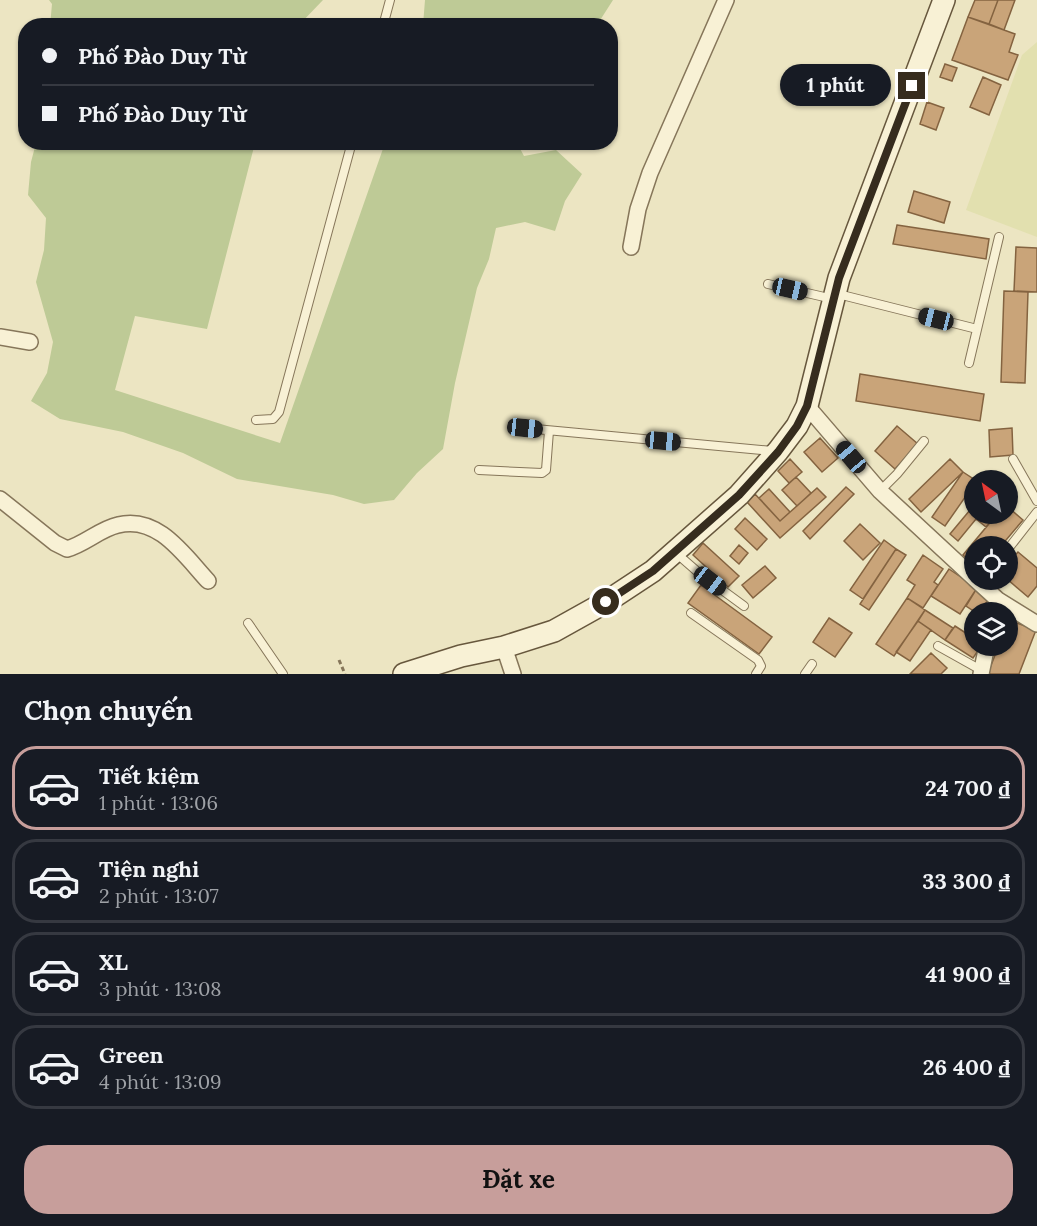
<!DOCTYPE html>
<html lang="vi">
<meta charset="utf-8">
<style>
:root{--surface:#171b24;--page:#242831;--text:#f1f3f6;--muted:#9ea1a6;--line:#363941;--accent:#c79e9b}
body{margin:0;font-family:Lora,serif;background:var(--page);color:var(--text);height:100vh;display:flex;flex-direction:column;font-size:22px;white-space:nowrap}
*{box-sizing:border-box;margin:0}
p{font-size:20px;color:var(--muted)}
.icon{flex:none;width:33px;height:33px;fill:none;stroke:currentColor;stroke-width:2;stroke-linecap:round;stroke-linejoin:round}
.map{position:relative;height:674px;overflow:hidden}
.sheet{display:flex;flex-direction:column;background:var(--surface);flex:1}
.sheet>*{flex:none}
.banner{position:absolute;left:18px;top:18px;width:600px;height:132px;border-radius:24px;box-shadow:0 2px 4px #0004;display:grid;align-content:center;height:132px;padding:0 24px;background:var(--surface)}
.needle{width:39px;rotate:327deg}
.fabs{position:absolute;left:964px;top:470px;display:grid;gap:12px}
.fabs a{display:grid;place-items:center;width:54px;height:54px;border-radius:50%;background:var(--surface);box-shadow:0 2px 4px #0004;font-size:30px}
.end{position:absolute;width:27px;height:27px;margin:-14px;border:8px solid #362c1e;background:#fff;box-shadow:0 0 0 3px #fff}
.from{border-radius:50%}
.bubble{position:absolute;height:42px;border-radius:21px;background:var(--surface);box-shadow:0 2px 4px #0004;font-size:20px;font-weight:700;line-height:42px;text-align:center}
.car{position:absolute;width:18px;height:36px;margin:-18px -9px;border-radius:8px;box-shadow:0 0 4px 2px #0007;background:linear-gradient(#222 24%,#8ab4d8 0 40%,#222 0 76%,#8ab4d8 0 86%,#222 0)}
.banner b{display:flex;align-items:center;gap:21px;height:57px;font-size:22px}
.banner b+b{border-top:2px solid var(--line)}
.banner i{width:15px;height:15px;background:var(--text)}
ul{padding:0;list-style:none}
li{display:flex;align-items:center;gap:18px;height:84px;margin:0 12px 9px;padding:0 12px;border:3px solid var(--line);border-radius:24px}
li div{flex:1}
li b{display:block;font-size:22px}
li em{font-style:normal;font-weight:700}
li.on{border-color:var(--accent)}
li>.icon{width:54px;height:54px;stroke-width:1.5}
h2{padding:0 24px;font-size:27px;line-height:72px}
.button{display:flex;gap:12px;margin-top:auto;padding:12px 24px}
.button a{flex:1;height:69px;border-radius:24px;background:var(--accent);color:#111;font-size:24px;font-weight:700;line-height:69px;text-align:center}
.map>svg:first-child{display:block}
.farmland{fill:#e2e0af}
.green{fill:#beca96}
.building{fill:#c9a479;stroke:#846340;stroke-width:1.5}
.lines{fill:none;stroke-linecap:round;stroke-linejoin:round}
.lane-casing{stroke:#86765a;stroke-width:10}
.street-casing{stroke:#86765a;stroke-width:18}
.secondary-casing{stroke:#67573d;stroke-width:24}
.path{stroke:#86765a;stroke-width:3;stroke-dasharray:4.5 3;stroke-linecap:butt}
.lane{stroke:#f8f1d5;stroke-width:8}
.street{stroke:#f8f1d5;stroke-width:15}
.secondary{stroke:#f8f1d5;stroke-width:21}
.route{stroke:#362c1e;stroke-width:8}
</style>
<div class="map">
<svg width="1037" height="674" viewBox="0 0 1037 674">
<rect width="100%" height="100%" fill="#ece5c2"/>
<!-- farmland -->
<path class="farmland" d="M1037,42V237L966,210L1022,55Z"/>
<!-- green -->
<path class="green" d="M49,0H323L299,25L50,26L52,4Z
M425,0H613L597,25H423Z
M36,143H255L207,329L135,316L115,390L280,443L385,143H517L524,156L556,150L582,174L565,201L555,231L525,222L496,228L489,259L477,288L455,383L443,449L417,473L394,500L364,504L333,495L237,479L183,453L123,432L60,419L31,401L47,373L53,342L36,282L44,250L46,218L28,195L31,162Z"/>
<!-- building -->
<path class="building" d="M975,0H998L989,24L968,17Z
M998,0H1015L1004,30L989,24Z
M968,17L1015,34L1009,52L1018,55L1008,80L952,60Z
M945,64L957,68L952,81L940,77Z
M983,77L1001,85L989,115L970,107Z
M927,102L944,108L936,130L920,124Z
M914,191L950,202L944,223L908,212Z
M897,225L989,239L986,259L893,244Z
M1016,247L1037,248V292L1014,291Z
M1004,291L1028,292L1025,383L1001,382Z
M860,374L984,394L980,421L856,401Z
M897,426L918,444L895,469L875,451Z
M1012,428L1013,455L990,457L989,430Z
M820,438L838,458L822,472L804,452Z
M790,459L802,472L789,483L778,471Z
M950,459L963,472L921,512L909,499Z
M963,472L975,480V483L945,526L932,517Z
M796,477L811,493L797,506L782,490Z
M846,487L854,494L810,539L803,531Z
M817,488L826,497L780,538L747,502L755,494L780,521Z
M769,489L790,512L780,521L759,498Z
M975,504V513H998L986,527L976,519L958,541L950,534Z
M1008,507L1023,520L1001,546H975V565L963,555L998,513H1008Z
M745,518L767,539L757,550L735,529Z
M860,524L880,543L863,560L844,541Z
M884,540L896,549L863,599L850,590Z
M703,543L739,576L728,587L693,555Z
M739,545L748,553L739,564L730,556Z
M896,549L906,555L869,610L860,604Z
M1018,552L1037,568V586L1028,597L1007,579L1008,563Z
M923,555L943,569L934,582L938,585L923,608L907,598L915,585L907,580Z
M765,566L776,578L753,598L742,585Z
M949,569L977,588L960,614L931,596Z
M701,585L772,637L759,654L688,603Z
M977,588L990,597L980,612H975L966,606Z
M907,598L925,610L894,656L876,644Z
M925,610L953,628L945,640L918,621Z
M829,618L852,633L835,657L813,642Z
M1009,620L1036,630L1019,674H991L988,673L999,645H1008Z
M918,621L931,630L910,661L896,652Z
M955,626L975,639V645H982L973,658L945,640Z
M931,653L947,668L941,674H910Z"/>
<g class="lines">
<defs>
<path id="lane" d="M383,26L390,0
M768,284L833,299
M838,294L977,329
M969,363L999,237
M256,420L273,419L279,412L352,142
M525,428L773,451
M1013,459L1037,501
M479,470L542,473L546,470L549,431
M880,491L897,474L924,441
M1008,549L1037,512
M676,553L699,573L744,606
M691,613L758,660L761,666L756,674
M248,623L283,674
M938,646L981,670
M805,674L812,664"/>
<path id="street" d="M631,247L638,209L650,173L726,0
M0,337L30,342
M807,406L880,491L975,579
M0,499L55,543L67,549C85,544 100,529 118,525C158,515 184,555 208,581
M975,579L998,600L1037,624
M504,647L513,674
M981,674L987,645"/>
<path id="secondary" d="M404,674L461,656L504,647L554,631L606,602L653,571L739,495L778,451L797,426L807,406L839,278L944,0"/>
</defs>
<!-- lane casing -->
<use href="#lane" class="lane-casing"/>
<!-- street casing -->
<use href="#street" class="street-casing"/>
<!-- secondary casing -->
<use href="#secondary" class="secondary-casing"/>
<!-- path -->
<path class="path" d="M339,660L345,674"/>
<!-- lane -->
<use href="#lane" class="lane"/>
<!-- street -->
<use href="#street" class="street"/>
<!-- secondary -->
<use href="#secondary" class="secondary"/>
</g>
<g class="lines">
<!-- route -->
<path class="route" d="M606,602L653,571L739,495L778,452L797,426L807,406L839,278L912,86"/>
</g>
</svg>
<div class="fabs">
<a><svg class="needle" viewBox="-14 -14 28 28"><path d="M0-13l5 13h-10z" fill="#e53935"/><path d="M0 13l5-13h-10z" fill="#9ea1a6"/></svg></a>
<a><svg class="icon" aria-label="locate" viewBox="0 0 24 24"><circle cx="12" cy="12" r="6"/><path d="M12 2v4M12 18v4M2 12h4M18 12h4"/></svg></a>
<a><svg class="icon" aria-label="layers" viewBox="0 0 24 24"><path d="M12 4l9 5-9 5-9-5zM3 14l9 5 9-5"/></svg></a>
</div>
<i class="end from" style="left:606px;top:602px"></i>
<i class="end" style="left:912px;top:86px"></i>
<div class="bubble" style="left:780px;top:64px;width:111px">1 phút</div>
<i class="car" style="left:790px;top:289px;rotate:103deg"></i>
<i class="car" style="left:936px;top:319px;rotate:284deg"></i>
<i class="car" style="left:525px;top:428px;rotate:96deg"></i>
<i class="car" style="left:663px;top:441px;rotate:95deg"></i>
<i class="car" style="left:851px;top:457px;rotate:320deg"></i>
<i class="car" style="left:710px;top:581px;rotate:127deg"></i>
<div class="banner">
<b><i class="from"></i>Phố Đào Duy Từ</b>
<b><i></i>Phố Đào Duy Từ</b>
</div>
</div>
<section class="sheet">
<h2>Chọn chuyến</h2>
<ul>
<li class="on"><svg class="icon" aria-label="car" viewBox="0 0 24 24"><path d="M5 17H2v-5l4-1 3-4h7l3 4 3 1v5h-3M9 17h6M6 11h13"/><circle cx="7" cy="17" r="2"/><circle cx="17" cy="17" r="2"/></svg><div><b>Tiết kiệm</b><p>1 phút · 13:06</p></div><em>24 700 ₫</em></li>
<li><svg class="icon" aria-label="car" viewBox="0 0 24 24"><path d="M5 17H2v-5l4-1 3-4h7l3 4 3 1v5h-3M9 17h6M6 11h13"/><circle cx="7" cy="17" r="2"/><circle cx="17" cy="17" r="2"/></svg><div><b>Tiện nghi</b><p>2 phút · 13:07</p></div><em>33 300 ₫</em></li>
<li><svg class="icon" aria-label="car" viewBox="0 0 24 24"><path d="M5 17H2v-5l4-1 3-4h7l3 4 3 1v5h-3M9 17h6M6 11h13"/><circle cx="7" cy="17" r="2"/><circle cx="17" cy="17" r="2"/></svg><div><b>XL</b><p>3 phút · 13:08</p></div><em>41 900 ₫</em></li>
<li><svg class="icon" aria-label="car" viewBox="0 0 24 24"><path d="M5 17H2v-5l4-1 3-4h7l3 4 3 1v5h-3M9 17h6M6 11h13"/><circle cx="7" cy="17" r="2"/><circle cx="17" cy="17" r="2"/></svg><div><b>Green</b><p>4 phút · 13:09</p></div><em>26 400 ₫</em></li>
</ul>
<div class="button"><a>Đặt xe</a></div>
</section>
